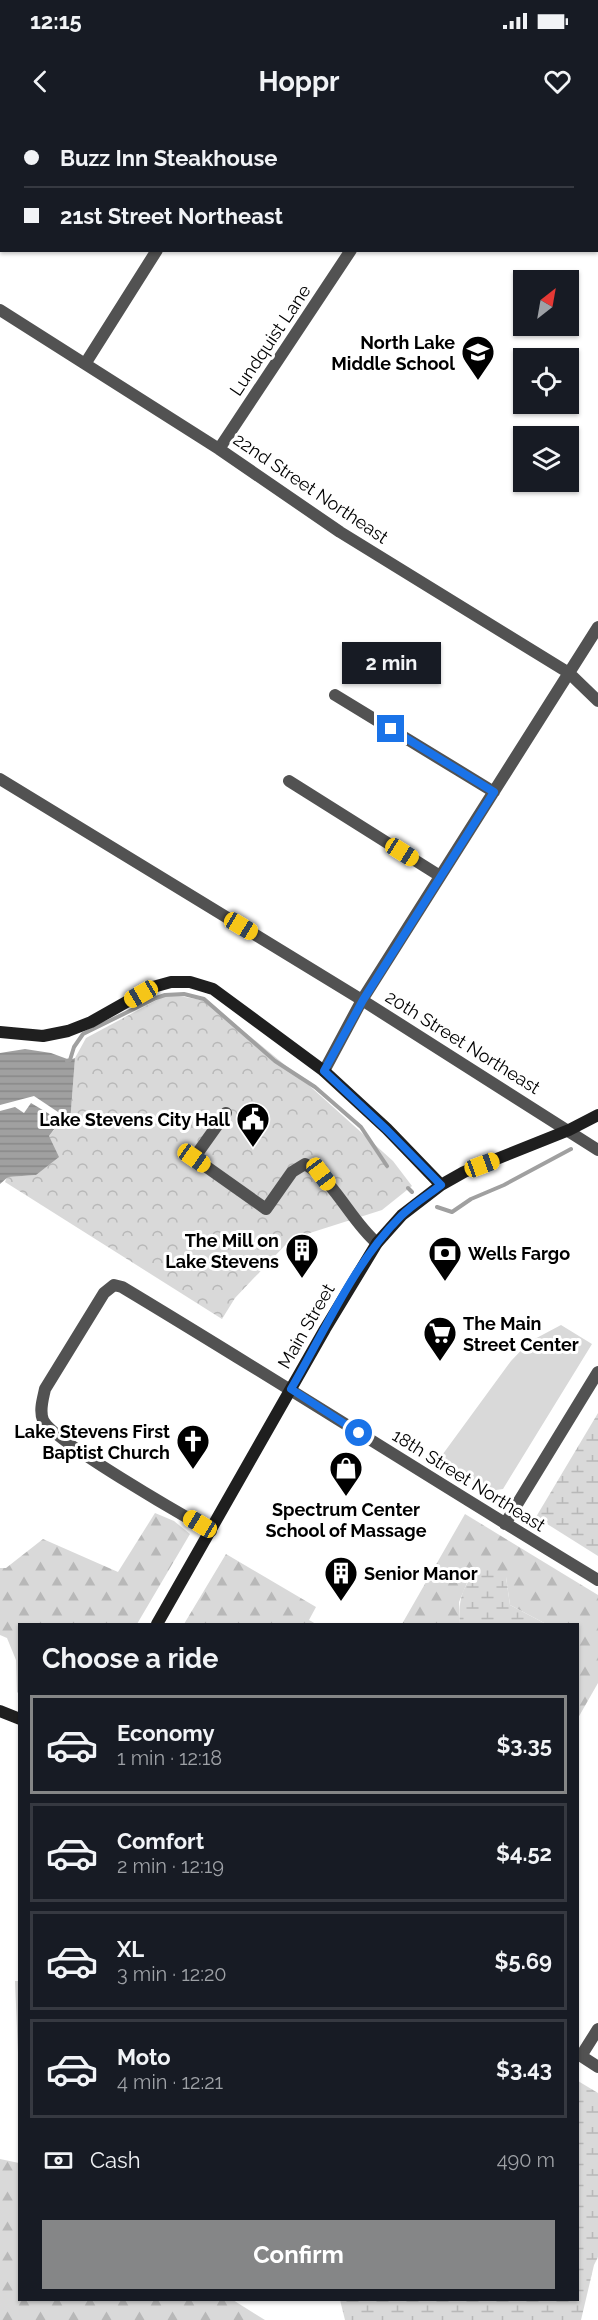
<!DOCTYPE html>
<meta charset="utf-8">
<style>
:root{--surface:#171b24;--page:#242831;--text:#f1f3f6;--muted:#9ea1a6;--line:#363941;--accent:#858687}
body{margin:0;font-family:Raleway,sans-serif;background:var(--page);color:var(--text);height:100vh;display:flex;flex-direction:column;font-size:22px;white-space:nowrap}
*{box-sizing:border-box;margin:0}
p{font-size:20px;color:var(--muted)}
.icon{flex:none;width:33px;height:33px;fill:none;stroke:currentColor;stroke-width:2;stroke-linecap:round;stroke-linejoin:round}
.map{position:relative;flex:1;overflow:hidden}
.drawer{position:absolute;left:18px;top:1503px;width:561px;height:678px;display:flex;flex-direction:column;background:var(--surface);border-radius:0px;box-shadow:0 2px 4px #0004}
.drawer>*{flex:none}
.top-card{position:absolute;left:0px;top:0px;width:598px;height:132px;box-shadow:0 2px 4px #0004;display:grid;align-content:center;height:132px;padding:0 24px;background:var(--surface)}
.needle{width:39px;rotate:31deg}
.fabs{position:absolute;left:513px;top:150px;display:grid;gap:12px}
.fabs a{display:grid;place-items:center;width:66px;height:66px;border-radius:0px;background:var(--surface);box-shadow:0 2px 4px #0004;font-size:30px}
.end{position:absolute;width:27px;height:27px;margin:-14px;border:8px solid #1a73e8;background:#fff;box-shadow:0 0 0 3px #fff}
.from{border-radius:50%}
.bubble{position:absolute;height:42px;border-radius:0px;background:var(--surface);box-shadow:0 2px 4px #0004;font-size:20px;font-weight:700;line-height:42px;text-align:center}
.car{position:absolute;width:18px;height:36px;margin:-18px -9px;border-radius:8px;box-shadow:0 0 4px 2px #0007;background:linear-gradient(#f5c518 24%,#345 0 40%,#f5c518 0 76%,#345 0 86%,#f5c518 0)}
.top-card b{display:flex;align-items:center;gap:21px;height:57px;font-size:22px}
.top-card b+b{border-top:2px solid var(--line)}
.top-card i{width:15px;height:15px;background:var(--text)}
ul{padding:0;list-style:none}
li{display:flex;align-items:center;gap:18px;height:99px;margin:0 12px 9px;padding:0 12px;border:3px solid var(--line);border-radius:0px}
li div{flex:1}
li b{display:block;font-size:22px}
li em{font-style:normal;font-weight:700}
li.active{border-color:var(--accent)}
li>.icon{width:54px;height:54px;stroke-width:1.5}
h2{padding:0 24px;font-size:27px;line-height:72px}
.pay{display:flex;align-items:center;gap:15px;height:66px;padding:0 24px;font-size:22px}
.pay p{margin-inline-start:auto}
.button{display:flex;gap:12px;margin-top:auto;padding:12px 24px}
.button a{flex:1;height:69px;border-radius:0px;background:var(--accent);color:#fff;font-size:24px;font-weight:700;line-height:69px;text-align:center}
.status{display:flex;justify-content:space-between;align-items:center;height:42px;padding:0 30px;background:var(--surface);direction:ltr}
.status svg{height:16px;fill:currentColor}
header{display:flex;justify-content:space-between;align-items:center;height:78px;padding:0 24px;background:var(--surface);font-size:27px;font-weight:700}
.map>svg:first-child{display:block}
.grass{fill:#d9d9d9}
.forest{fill:url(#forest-firs)}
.wetland{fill:url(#wetland-marsh)}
.park{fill:url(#park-crowns)}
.water{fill:url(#water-rules)}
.pier{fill:#fff}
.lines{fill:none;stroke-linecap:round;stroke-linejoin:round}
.stream{stroke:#a0a0a0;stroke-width:4}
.minor{stroke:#525252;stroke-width:12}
.tertiary{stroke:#525252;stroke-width:12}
.secondary{stroke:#1f1f1f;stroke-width:12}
.route{stroke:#1a73e8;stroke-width:8}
.labels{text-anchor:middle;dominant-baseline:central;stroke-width:6;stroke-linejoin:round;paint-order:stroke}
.street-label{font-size:18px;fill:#000;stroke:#fff}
.poi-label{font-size:18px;font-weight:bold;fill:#000;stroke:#fff;text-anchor:end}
</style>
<div class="status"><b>12:15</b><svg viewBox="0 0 49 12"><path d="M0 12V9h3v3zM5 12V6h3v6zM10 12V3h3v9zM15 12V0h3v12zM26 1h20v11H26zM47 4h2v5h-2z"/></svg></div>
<header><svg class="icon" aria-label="back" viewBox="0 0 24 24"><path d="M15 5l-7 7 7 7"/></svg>Hoppr<svg class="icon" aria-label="heart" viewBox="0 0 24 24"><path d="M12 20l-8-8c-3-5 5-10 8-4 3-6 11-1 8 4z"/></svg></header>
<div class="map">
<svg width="598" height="2200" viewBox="0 0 598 2200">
<defs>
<pattern id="forest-firs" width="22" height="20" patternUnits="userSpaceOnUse" patternTransform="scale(1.5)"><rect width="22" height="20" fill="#d9d9d9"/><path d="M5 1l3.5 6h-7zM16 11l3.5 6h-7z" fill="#b8b8b8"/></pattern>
<pattern id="wetland-marsh" width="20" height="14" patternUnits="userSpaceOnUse" patternTransform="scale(1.5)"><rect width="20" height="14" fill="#d9d9d9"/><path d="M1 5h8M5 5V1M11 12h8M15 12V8" fill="none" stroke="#b8b8b8"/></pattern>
<pattern id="park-crowns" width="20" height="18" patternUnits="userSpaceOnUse" patternTransform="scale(1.5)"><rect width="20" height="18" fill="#d9d9d9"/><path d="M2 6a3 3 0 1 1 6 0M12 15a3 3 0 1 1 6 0" fill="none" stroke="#b8b8b8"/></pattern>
<pattern id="water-rules" width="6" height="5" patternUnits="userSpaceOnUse" patternTransform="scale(1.5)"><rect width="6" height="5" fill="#a0a0a0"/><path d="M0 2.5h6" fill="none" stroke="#888"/></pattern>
</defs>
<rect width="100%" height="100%" fill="#fff"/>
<!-- grass -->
<path class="grass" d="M561,1205L592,1224L503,1369L489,1371L440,1338L511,1241L529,1222Z
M15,1861H20L19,1957Z"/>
<!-- forest -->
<path class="forest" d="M155,1393L174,1401L190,1414L137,1504H20L19,1574L17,1572L16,1540L7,1518L0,1515V1448H6L43,1419L118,1452Z
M465,1394L598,1475V1563L578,1598V1504H546L510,1485L506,1457L469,1458L459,1482L460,1504H402Z
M226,1434L316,1487L309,1500L316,1504H184Z
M0,2039L19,2043L20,2180H233L265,2200H0Z"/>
<!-- wetland -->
<path class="wetland" d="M598,1293V1436L536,1397Z
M484,1444L506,1457L510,1485L546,1504H460C458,1476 463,1464 484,1444Z
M578,1961L598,1973V2137L594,2145L581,2200H345L340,2180H578Z"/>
<!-- park -->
<path class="park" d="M168,874L207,881L302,959L393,1041L412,1066L382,1090L291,1119L235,1178L222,1199L5,1062L7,1057L36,1055L49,1016L63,999L70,1003L75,938L86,918Z"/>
<!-- water -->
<path class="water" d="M25,929L51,933L70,940L75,938L70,1003L62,999L49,1016L59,1037L36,1055L8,1057L0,1064V933Z"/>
<!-- pier -->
<path class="pier" d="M34,976L64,996L61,1001L31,983L24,993L15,987L0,991V985Z"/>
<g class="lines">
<!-- stream -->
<path class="stream" d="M67,941L70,940L74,927L83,914L156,878L165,875L184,874L204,879L275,941L315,967L361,1007L387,1046
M408,1068L412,1072
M437,1087L452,1092L471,1079L504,1065L571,1029"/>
<!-- minor -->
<path class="minor" d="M239,2L240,0
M0,190L219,329L340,412L569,553L598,581
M85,244L157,130
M219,329L351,130
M335,575L494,672
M289,661L440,756
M324,951L362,880L598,507
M226,993L194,1038L266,1089L292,1052L305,1044C336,1062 350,1100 377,1123
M505,1404L598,1252
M211,1411C184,1396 53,1321 43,1300C39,1290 43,1279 45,1269L104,1173L114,1165L122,1167C282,1263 439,1364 598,1460
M581,1936L598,1909"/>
<!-- tertiary -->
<path class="tertiary" d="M0,659L362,880L598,1030
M578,1934L598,1947"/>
<!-- secondary -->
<path class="secondary" d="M0,912L43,916L68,911L91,902L153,867L171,862H190L213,869L324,951L387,1009L441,1065
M157,1504L325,1209L377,1123L402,1095L441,1065L464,1052L569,1010L598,995
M0,1591L20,1599"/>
</g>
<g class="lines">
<!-- route -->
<path class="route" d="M359,1313L291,1269C325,1211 353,1144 401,1096C413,1084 428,1075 441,1065L387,1010L324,951L363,880L494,672L391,609"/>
</g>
<!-- icons -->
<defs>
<symbol id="school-pin" viewBox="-11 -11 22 30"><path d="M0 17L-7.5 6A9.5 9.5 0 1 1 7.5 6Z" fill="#000" stroke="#fff"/><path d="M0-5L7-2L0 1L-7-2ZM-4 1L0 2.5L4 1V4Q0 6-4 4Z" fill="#fff"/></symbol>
<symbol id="civic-pin" viewBox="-11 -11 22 30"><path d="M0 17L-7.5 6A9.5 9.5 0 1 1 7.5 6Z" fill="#000" stroke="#fff"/><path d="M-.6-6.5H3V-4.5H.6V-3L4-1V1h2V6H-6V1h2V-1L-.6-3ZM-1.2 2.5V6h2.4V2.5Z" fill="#fff"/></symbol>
<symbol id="building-pin" viewBox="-11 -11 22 30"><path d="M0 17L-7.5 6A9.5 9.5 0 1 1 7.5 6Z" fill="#000" stroke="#fff"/><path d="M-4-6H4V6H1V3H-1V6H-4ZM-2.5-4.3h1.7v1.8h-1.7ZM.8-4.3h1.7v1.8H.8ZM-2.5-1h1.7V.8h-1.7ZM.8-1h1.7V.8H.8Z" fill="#fff"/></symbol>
<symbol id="bank-pin" viewBox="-11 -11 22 30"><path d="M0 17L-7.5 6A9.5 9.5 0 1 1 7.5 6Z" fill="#000" stroke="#fff"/><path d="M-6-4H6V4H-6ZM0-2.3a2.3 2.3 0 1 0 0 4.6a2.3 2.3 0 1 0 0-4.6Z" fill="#fff"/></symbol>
<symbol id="supermarket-pin" viewBox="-11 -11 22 30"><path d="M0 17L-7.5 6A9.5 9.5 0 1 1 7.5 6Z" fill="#000" stroke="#fff"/><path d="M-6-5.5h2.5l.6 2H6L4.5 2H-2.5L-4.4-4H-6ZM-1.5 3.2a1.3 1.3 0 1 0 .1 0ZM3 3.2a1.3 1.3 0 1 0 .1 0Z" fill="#fff"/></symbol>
<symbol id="church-pin" viewBox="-11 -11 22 30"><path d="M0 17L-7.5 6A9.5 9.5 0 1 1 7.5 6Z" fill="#000" stroke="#fff"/><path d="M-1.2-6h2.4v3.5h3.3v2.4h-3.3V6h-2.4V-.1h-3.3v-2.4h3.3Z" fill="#fff"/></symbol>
<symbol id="shop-pin" viewBox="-11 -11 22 30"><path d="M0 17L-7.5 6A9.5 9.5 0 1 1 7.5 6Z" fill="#000" stroke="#fff"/><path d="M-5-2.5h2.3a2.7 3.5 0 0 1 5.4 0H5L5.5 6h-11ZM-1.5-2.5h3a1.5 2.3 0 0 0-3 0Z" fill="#fff"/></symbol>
</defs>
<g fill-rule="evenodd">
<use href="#school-pin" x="459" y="213" width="38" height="52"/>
<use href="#civic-pin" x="234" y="980" width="38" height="52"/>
<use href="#building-pin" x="283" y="1111" width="38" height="52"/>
<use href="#bank-pin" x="426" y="1114" width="38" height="52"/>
<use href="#supermarket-pin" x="421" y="1194" width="38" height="52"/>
<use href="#church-pin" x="174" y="1302" width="38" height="52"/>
<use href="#shop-pin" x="327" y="1329" width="38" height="52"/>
<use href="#building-pin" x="322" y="1434" width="38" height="52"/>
</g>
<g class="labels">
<!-- street labels -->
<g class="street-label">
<text transform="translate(270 220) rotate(-56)">Lundquist Lane</text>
<text transform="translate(311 368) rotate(34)">22nd Street Northeast</text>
<text transform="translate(463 922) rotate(32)">20th Street Northeast</text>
<text transform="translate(306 1206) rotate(-60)">Main Street</text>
<text transform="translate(469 1360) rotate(32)">18th Street Northeast</text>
</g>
<!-- poi labels -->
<g class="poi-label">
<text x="455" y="222">North Lake<tspan x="455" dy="21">Middle School</tspan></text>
<text x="230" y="999">Lake Stevens City Hall</text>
<text x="279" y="1120">The Mill on<tspan x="279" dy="21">Lake Stevens</tspan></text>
<text x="468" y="1133" text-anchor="start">Wells Fargo</text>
<text x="463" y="1203" text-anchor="start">The Main<tspan x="463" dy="21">Street Center</tspan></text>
<text x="170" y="1311">Lake Stevens First<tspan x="170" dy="21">Baptist Church</tspan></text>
<text x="346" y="1389" text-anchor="middle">Spectrum Center<tspan x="346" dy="21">School of Massage</tspan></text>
<text x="364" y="1453" text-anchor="start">Senior Manor</text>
</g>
</g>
</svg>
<div class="fabs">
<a><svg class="needle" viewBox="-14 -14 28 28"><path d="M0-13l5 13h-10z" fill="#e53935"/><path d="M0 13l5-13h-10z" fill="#9ea1a6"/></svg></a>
<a><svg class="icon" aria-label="locate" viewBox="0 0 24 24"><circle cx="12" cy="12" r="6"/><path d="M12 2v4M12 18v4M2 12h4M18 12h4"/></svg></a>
<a><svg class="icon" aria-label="layers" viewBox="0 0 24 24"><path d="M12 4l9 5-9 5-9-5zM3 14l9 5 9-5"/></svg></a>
</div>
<i class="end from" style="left:359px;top:1313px"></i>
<i class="end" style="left:391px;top:609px"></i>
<div class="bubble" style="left:342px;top:522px;width:99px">2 min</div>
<i class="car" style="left:402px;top:732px;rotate:122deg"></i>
<i class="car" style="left:241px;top:806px;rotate:121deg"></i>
<i class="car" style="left:141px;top:874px;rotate:240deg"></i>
<i class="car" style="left:194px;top:1038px;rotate:125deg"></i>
<i class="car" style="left:482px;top:1045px;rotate:70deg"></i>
<i class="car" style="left:321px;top:1054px;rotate:143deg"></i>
<i class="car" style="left:200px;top:1404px;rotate:301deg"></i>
<div class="top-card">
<b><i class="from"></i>Buzz Inn Steakhouse</b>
<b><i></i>21st Street Northeast</b>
</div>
<section class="drawer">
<h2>Choose a ride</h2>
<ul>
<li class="active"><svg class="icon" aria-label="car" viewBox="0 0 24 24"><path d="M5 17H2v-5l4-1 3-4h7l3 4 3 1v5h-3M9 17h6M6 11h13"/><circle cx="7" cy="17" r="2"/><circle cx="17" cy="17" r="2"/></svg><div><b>Economy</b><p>1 min · 12:18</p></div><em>$3.35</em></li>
<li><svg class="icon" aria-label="car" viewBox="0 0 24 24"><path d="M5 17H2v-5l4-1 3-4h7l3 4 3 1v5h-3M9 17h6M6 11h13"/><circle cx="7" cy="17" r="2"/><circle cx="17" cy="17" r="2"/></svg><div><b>Comfort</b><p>2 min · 12:19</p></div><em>$4.52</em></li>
<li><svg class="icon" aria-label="car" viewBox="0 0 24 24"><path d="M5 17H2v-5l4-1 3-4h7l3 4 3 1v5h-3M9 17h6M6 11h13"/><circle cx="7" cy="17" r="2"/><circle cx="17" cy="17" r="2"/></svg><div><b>XL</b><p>3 min · 12:20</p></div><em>$5.69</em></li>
<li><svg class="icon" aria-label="car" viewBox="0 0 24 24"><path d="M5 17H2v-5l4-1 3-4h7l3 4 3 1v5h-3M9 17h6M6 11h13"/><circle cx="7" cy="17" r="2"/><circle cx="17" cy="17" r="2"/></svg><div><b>Moto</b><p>4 min · 12:21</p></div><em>$3.43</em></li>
</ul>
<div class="pay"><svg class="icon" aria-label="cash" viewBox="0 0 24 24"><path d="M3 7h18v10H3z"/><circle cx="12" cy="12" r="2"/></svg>Cash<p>490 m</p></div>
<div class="button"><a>Confirm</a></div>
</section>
</div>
